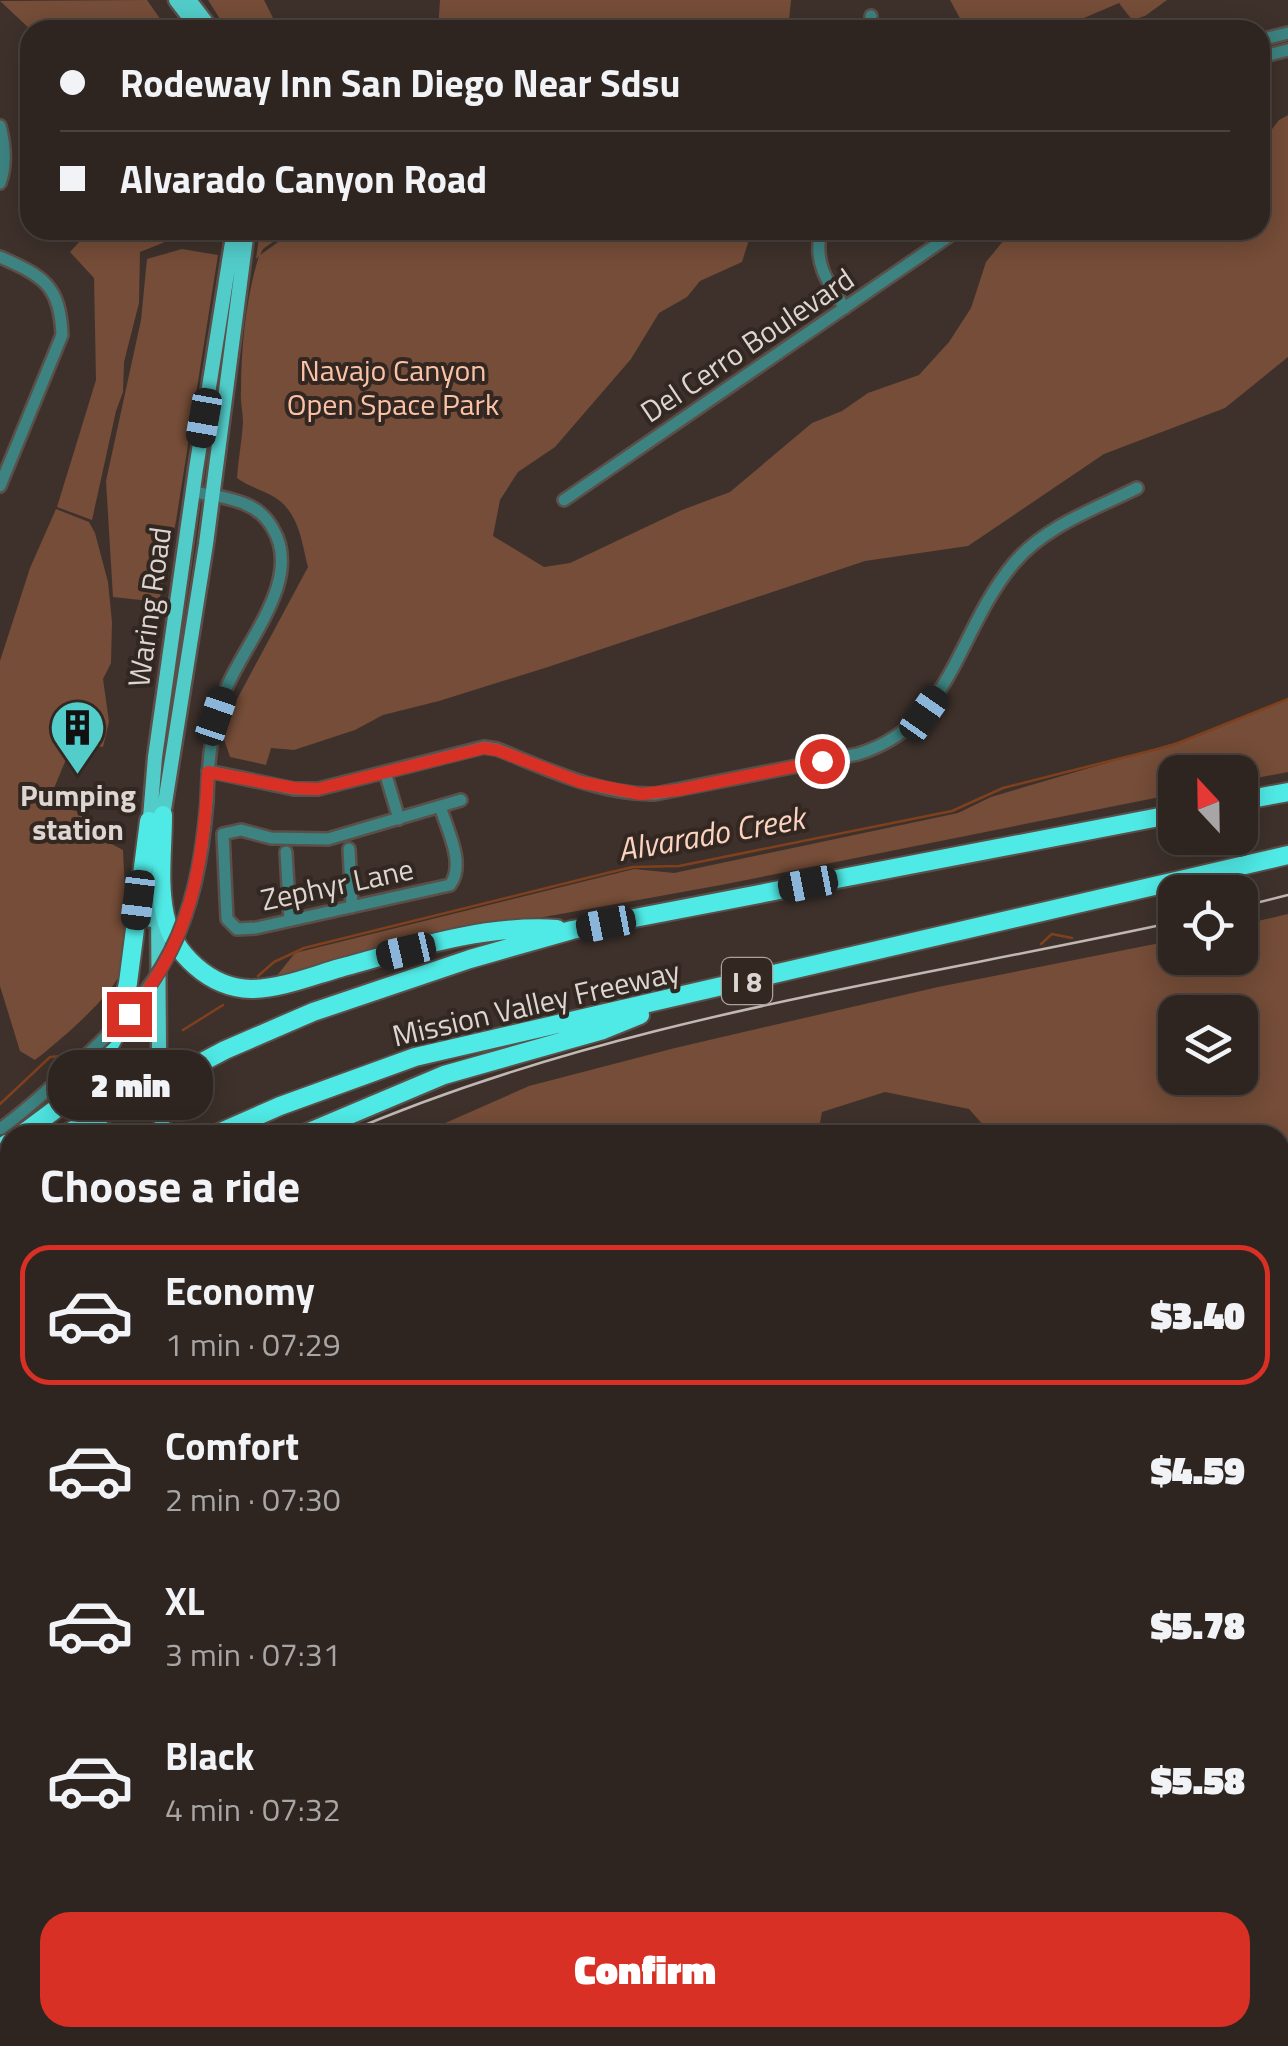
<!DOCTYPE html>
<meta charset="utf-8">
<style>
:root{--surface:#2e2520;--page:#362d29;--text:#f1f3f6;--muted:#a7a5a5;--line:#49423e;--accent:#d93025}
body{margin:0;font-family:"Titillium Web",sans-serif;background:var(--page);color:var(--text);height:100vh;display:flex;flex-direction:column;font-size:38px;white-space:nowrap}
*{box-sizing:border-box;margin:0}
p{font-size:32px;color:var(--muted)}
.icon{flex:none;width:55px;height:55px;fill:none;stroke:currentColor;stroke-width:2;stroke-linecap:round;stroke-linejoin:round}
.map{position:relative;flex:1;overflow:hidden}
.drawer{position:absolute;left:0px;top:1125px;width:1290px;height:922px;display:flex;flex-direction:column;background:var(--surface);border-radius:30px 30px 0 0;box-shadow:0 5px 25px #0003,0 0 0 2px var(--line)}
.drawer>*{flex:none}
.banner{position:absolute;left:20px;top:20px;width:1250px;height:220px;border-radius:30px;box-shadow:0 5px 25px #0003,0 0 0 2px var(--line);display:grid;align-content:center;height:220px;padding:0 40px;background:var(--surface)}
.needle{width:65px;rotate:338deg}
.buttons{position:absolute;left:1158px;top:755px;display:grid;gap:20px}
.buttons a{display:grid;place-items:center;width:100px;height:100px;border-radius:20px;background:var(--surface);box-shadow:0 5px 25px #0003,0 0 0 2px var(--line);font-size:50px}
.end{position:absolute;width:45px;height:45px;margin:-22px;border:12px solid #d93025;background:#fff;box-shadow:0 0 0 5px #fff}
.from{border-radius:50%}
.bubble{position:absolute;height:70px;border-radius:30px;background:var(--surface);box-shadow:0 5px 25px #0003,0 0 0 2px var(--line);font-size:32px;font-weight:800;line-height:70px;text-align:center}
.car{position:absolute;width:30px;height:60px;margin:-30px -15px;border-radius:12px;box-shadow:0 0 8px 2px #0007;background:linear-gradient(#222 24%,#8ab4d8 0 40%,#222 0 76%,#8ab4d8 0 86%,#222 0)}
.banner b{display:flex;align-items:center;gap:35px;height:95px;font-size:38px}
.banner b+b{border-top:2px solid var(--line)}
.banner i{width:25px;height:25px;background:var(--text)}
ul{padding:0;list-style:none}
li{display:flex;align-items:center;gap:30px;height:140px;margin:0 20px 15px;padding:0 20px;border:5px solid transparent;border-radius:30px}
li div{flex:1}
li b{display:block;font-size:38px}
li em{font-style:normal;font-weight:800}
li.current{border-color:var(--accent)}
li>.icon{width:90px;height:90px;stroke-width:1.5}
h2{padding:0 40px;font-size:45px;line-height:120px}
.action{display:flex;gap:20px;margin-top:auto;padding:20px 40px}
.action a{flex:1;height:115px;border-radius:30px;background:var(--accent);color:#fff;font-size:40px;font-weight:800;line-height:115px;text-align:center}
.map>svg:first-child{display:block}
.green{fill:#754d38;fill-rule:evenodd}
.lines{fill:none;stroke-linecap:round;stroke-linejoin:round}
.stream{stroke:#7f401d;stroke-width:2.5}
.minor-casing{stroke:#5b4f49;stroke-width:16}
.major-casing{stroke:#5b4f49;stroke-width:19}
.highway-casing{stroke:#5b4f49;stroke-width:22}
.minor{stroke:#3c8381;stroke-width:11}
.major{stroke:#52ccc9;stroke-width:14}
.highway{stroke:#50eae6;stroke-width:18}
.tram{stroke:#c1b8b4;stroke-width:2.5}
.minor-bridge-casing{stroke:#5b4f49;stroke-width:16;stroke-linecap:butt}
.major-bridge-casing{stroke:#5b4f49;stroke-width:19;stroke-linecap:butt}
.minor-bridge{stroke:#3c8381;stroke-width:11}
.major-bridge{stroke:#52ccc9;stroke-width:14}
.route{stroke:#d93025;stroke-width:12}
.labels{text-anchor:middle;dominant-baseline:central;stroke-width:8;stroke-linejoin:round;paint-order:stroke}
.shield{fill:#332721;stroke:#aaa19c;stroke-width:2.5}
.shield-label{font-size:28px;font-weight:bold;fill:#ddd5d1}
.street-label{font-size:30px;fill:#ddd5d1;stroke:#332721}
.park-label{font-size:30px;fill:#fcc2a6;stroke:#332721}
.poi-label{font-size:30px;font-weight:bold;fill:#ddd5d1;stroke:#332721}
.water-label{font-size:32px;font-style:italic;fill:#fbd3c0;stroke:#332721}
</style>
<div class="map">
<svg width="1288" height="2046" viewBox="0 0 1288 2046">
<rect width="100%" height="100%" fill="#3e312b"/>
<!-- green -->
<path class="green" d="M147,0L168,30H31L0,1Z
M208,0H264L279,30H227Z
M440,0H791L788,30H438Z
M950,0H1167L1145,16L1132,20L1119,3L1056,30H1008L962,22Z
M1288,115V357L1225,408L1104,454L968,546L865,561L548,667L439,701L383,715L355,730L294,750L271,748L266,765L230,757L224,739L236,701L308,567C302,544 300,518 280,501C268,491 250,488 237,478C238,459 242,441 243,423C243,412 240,401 241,391C241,347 246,297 259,256L256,259L260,230H290L263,249L260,255L295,230H752L742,262L700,281L687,297L659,313L631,359L555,447L518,472L500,500L493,536L544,567L570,563L682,510L730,492L812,423L842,411L868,393L919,375L949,342L971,308L986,262L1004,240L1044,230H1111L1131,242L1159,230H1260V145L1279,120Z
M82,230H195L140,252L139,303L124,362L123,392L116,411L92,520L57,507L96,380L94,278L70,252L80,241Z
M182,249L218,255L176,521L159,602L113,597L106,481L141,320L147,259Z
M56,509L89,522L95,533L108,582L112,622L111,663L103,679L109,722L103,747L73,743L49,800L50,806L82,812V838H100L123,850C124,880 130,941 122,969C115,994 56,1044 35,1060L20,1051L0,986V661L30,568Z
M1288,699V772L1240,781V772H1175V794L721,885L456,933L275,978L295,953L634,869L674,873L958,813L991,797L1201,735Z
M1288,914V1151L1280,1154V1135H992L969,1109L885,1092L822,1112L819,1128L824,1135H418L529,1086L675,1048L938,987L1175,940V958H1240V925ZM1175,1012H1240V1078H1175Z
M0,1527L10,1535V1661H0Z
M0,1892L10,1906V2038H247L251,2046H0Z
M503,2038H620L612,2046H504Z"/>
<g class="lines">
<!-- stream -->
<path class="stream" d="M1041,944L1052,934L1072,938
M258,976L274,962L304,948L607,873L633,867L679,866L952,811L1003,788L1173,745L1288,699
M183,1030L223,1005
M106,1071L131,1060
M0,1104L50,1057L63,1056"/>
<defs>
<path id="minor" d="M870,30L871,16
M1260,40L1288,33
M1260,57L1288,50
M0,126C5,145 7,164 0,183
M821,230C813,262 827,282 845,308
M0,257C43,276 60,285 62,335L0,486
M193,492C211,495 229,497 245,504C258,509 267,518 273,529C303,579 246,641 226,689C211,724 208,763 207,801
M564,500L958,230
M208,771L294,789H318L484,747L497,749C547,769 600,795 655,794L858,754C953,725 956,632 1014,563C1045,526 1095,509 1137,488
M385,772L399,819
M440,806C447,830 466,864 450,885L256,928L237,929L227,919L223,834L241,830L271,838L328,839L461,800
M349,849L352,907
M286,852L290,920
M1280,1227L1288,1237
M1280,1477L1288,1463
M0,1499L10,1508
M1280,1538L1288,1542
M1280,1652L1288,1673
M0,1729L10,1752
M1280,1874L1288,1871
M1280,1995L1288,1992
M379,2038L385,2046
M672,2038L682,2046
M867,2038L872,2046
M1149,2046L1171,2038"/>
<path id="major" d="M176,0L199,30
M189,0L212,30
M162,822L206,544L247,230
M149,830L155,757L196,469L234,230
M150,861L151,920
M158,908L159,1048
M160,1093L163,1135"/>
<path id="highway" d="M1240,801L1288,792
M163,815C163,847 158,883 165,915C173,954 210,988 251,989C280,989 312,976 340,968C409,949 485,924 557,929
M21,1135L72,1097L98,1066L117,1031L128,983L149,821
M64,1135L225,1050L313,1012L470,959L572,930L1175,814
M214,1135L280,1106L415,1057L1288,855
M302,1135L444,1075L603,1030L640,1015
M0,1148L10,1142
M0,1169L10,1164
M0,1231L10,1227
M0,1270L10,1265"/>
</defs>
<!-- minor casing -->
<use href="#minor" class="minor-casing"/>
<!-- major casing -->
<use href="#major" class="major-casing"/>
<!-- highway casing -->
<use href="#highway" class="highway-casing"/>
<!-- minor -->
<use href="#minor" class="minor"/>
<!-- major -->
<use href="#major" class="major"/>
<!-- highway -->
<use href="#highway" class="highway"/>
<!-- tram -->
<path class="tram" d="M1240,907L1288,895
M341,1135C607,1020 893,983 1175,922
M0,1293L10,1289"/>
<defs>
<path id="minor-bridge" d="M0,1129C26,1111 48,1089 71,1069C165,987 197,926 207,801"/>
<path id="major-bridge" d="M159,1048L160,1093"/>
</defs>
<!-- minor-bridge casing -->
<use href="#minor-bridge" class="minor-bridge-casing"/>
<!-- major-bridge casing -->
<use href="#major-bridge" class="major-bridge-casing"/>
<!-- minor-bridge -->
<use href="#minor-bridge" class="minor-bridge"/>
<!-- major-bridge -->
<use href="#major-bridge" class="major-bridge"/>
</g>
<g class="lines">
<!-- route -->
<path class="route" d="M129,1014C191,942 204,864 208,772L294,788L318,789L484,748L497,750L580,782L641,794L678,790L822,761"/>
</g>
<!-- icons -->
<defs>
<symbol id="building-pin" viewBox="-11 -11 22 30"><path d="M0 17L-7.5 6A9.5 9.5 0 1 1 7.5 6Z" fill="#53cdca" stroke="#332721"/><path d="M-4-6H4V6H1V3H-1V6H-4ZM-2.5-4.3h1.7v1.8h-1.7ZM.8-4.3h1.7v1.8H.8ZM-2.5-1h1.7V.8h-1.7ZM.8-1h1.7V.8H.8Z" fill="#111"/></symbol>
</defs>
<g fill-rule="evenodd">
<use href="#building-pin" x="46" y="696" width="63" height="86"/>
</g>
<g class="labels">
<!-- shield labels -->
<rect class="shield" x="722" y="958" width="50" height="46" rx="8"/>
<g class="shield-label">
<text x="747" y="981">I 8</text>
</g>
<!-- street labels -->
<g class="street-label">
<text transform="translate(747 345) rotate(-34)">Del Cerro Boulevard</text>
<text transform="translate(149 607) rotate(-82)">Waring Road</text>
<text transform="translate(337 884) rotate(-12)">Zephyr Lane</text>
<text transform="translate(536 1003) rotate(-13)">Mission Valley Freeway</text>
</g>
<!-- park labels -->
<g class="park-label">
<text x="393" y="370">Navajo Canyon<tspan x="393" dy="34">Open Space Park</tspan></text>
</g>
<!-- poi labels -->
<g class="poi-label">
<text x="78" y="795">Pumping<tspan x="78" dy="34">station</tspan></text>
</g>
<!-- water labels -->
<g class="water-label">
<text transform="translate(711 833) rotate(-10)">Alvarado Creek</text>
</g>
</g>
</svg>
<div class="buttons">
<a><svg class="needle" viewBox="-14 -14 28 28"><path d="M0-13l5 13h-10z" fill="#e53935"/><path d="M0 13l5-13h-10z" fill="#a7a5a5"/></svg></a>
<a><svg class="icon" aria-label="locate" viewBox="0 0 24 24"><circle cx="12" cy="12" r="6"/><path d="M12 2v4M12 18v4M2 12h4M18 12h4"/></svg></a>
<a><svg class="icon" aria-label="layers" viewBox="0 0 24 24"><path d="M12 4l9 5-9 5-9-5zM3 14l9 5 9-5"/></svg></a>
</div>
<i class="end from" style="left:822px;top:761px"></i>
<i class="end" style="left:129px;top:1014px"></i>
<div class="bubble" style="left:48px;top:1050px;width:165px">2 min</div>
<i class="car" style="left:204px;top:418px;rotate:190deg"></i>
<i class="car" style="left:924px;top:714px;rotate:35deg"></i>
<i class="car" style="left:216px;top:716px;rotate:19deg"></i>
<i class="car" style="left:808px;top:884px;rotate:259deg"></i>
<i class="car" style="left:138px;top:900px;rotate:187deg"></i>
<i class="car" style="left:606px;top:924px;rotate:259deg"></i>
<i class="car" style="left:406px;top:951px;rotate:257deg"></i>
<div class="banner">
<b><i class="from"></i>Rodeway Inn San Diego Near Sdsu</b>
<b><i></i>Alvarado Canyon Road</b>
</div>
<section class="drawer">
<h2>Choose a ride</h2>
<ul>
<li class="current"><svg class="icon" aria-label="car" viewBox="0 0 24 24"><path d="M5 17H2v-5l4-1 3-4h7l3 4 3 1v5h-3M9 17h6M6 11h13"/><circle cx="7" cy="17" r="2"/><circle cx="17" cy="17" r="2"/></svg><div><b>Economy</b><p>1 min · 07:29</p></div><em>$3.40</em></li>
<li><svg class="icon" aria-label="car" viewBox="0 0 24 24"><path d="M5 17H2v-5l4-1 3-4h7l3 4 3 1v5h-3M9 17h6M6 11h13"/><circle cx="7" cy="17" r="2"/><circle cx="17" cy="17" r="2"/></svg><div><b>Comfort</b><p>2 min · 07:30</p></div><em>$4.59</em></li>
<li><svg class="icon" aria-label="car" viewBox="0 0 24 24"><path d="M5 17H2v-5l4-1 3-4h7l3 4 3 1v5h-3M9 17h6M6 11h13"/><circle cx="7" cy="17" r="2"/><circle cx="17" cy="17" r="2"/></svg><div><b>XL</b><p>3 min · 07:31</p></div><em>$5.78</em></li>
<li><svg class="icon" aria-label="car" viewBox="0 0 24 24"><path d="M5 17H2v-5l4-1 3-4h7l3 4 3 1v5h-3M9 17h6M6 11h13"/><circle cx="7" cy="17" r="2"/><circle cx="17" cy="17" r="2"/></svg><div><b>Black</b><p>4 min · 07:32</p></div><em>$5.58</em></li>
</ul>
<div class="action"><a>Confirm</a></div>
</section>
</div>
